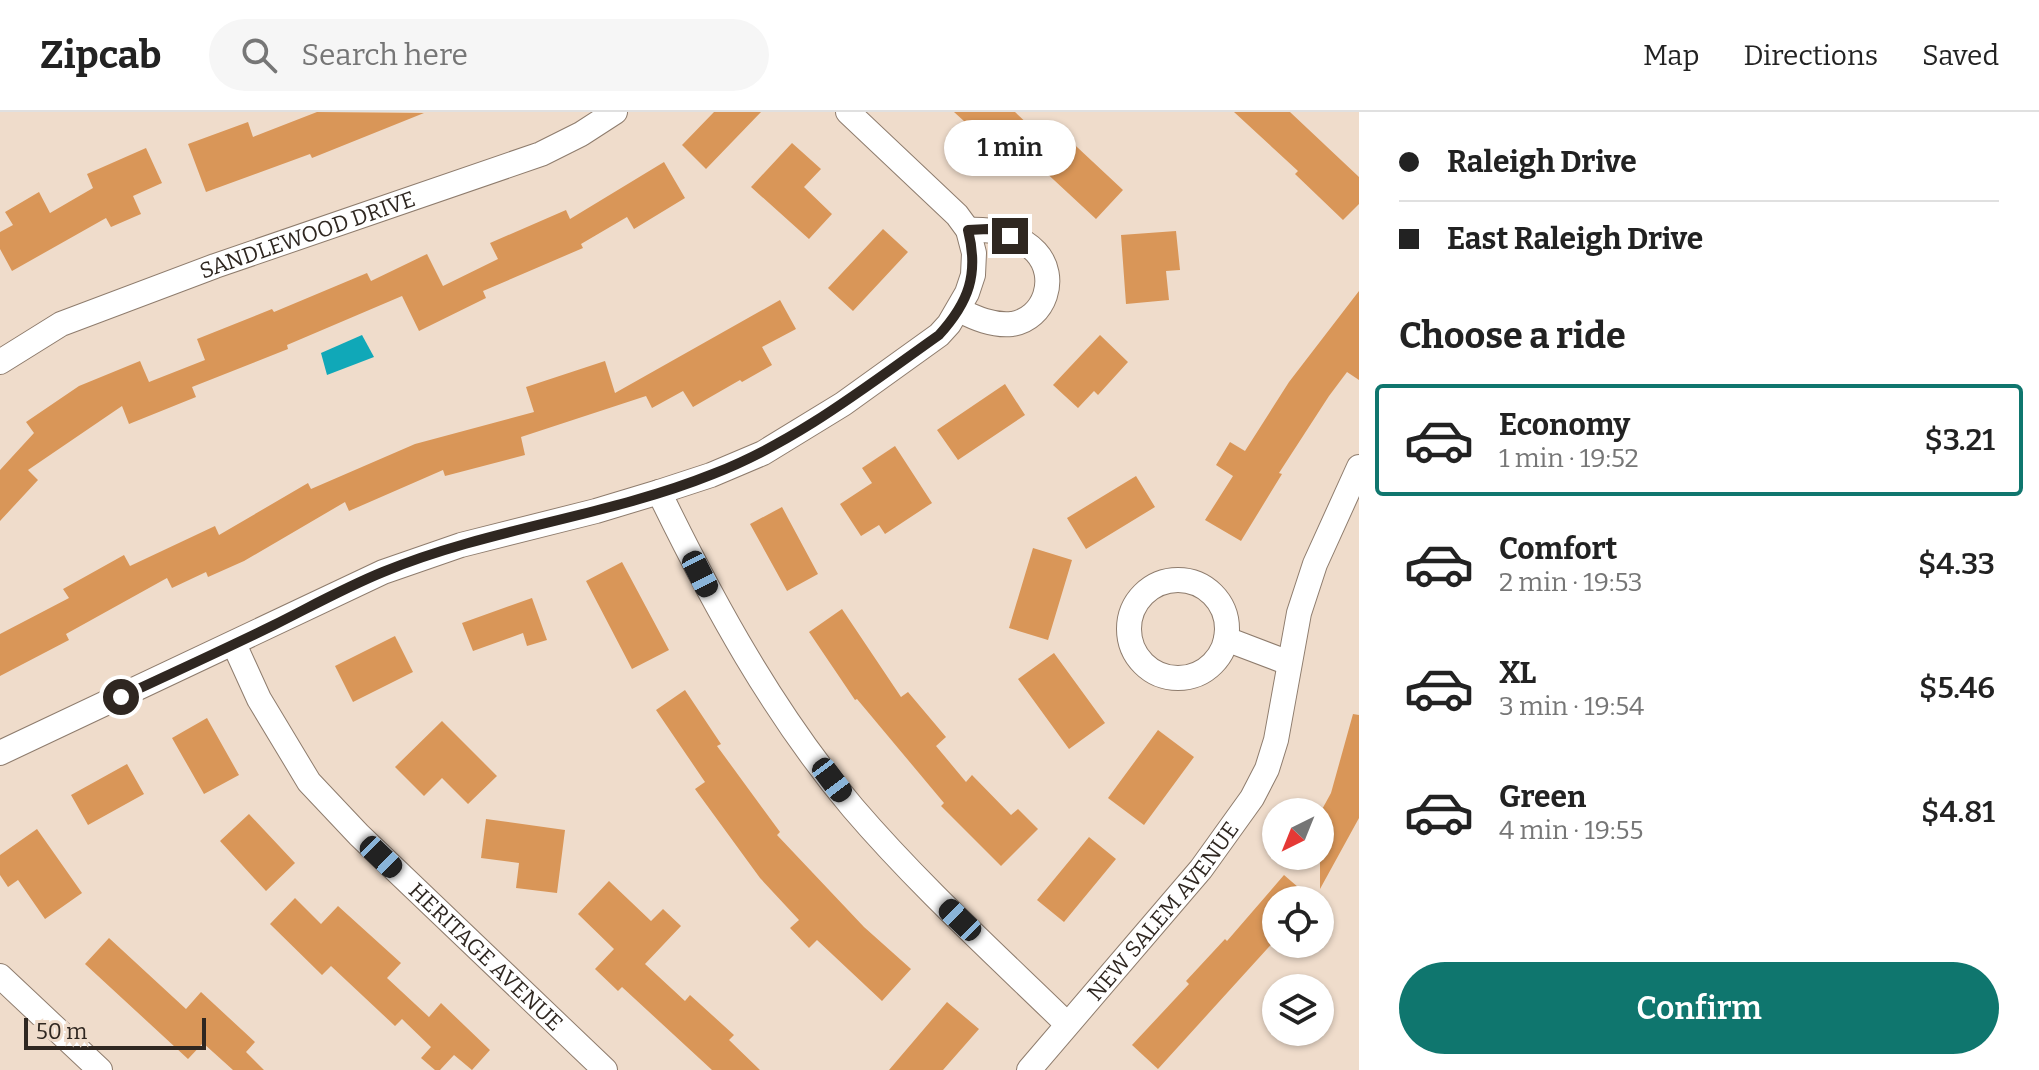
<!DOCTYPE html>
<meta charset="utf-8">
<style>
:root{--surface:#fff;--page:#f6f6f6;--text:#222;--muted:#767676;--line:#e0e0e0;--accent:#0f766e}
body{margin:0;font-family:Bitter,serif;background:var(--page);color:var(--text);height:100vh;display:flex;flex-direction:column;font-size:30px;white-space:nowrap}
*{box-sizing:border-box;margin:0}
p{font-size:26px;color:var(--muted)}
.icon{flex:none;width:44px;height:44px;fill:none;stroke:currentColor;stroke-width:2;stroke-linecap:round;stroke-linejoin:round}
.map{position:relative;flex:1;overflow:hidden}
.details{display:flex;flex-direction:column;background:var(--surface);width:680px}
.details>*{flex:none}
.hud{display:grid;align-content:center;height:176px;padding:0 40px;background:var(--surface)}
.needle{width:52px;rotate:223deg}
.fabs{position:absolute;left:1262px;top:686px;display:grid;gap:16px}
.fabs a{display:grid;place-items:center;width:72px;height:72px;border-radius:50%;background:var(--surface);box-shadow:0 2px 6px #0004;font-size:40px}
.scale{position:absolute;left:24px;bottom:20px;width:182px;box-sizing:border-box;padding-left:8px;border:4px solid #2f2721;border-top:0;font-size:22px;line-height:28px;white-space:nowrap;color:#2f2721;-webkit-text-stroke:6px #efdccb;paint-order:stroke}
.end{position:absolute;width:36px;height:36px;margin:-18px;border:10px solid #2f2721;background:#fff;box-shadow:0 0 0 4px #fff}
.from{border-radius:50%}
.bubble{position:absolute;height:56px;border-radius:28px;background:var(--surface);box-shadow:0 2px 6px #0004;font-size:26px;font-weight:600;line-height:56px;text-align:center}
.car{position:absolute;width:24px;height:48px;margin:-24px -12px;border-radius:10px;box-shadow:0 0 6px 2px #0007;background:linear-gradient(#222 24%,#8ab4d8 0 40%,#222 0 76%,#8ab4d8 0 86%,#222 0)}
.hud b{display:flex;align-items:center;gap:28px;height:76px;font-size:30px}
.hud b+b{border-top:2px solid var(--line)}
.hud i{width:20px;height:20px;background:var(--text)}
ul{padding:0;list-style:none}
li{display:flex;align-items:center;gap:24px;height:112px;margin:0 16px 12px;padding:0 24px;border:4px solid transparent;border-radius:8px}
li div{flex:1}
li b{display:block;font-size:30px}
li em{font-style:normal;font-weight:600}
li.current{border-color:var(--accent)}
li>.icon{width:72px;height:72px;stroke-width:1.5}
h2{padding:0 40px;font-size:36px;line-height:96px}
.primary-button{display:flex;gap:16px;margin-top:auto;padding:16px 40px}
.primary-button a{flex:1;height:92px;border-radius:48px;background:var(--accent);color:#fff;font-size:32px;font-weight:600;line-height:92px;text-align:center}
header{display:flex;align-items:center;gap:48px;box-sizing:border-box;height:112px;padding:0 40px;background:var(--surface);border-bottom:2px solid var(--line)}
header strong{font-size:38px}
nav{display:flex;gap:44px;margin-inline-start:auto;font-size:28px}
.search{width:560px;height:72px;background:var(--page);display:flex;align-items:center;gap:20px;box-sizing:border-box;padding:0 28px;border-radius:44px;color:var(--muted);font-size:30px}
main{display:flex;flex:1;min-height:0}
.map>svg:first-child{display:block}
.water{fill:#10a8b8}
.building{fill:#d99658}
.lines{fill:none;stroke-linecap:round;stroke-linejoin:round}
.minor-casing{stroke:#8e7c6d;stroke-width:26}
.minor{stroke:#fff;stroke-width:24}
.route{stroke:#2f2721;stroke-width:10}
.labels{text-anchor:middle;dominant-baseline:central;stroke-width:8;stroke-linejoin:round;paint-order:stroke}
.street-label{font-size:22px;fill:#2f2721;stroke:#efdccb}
</style>
<header>
<strong>Zipcab</strong>
<div class="search"><svg class="icon" aria-label="search" viewBox="0 0 24 24"><circle cx="10" cy="10" r="6"/><path d="M15 15l6 6"/></svg>Search here</div>
<nav><a>Map</a><a>Directions</a><a>Saved</a></nav>
</header>
<main>
<div class="map">
<svg width="1359" height="958" viewBox="0 0 1359 958">
<rect width="100%" height="100%" fill="#efdccb"/>
<!-- water -->
<path class="water" d="M362,223L374,245L327,263L321,241Z"/>
<!-- building -->
<path class="building" d="M317,0L424,1L312,46L310,42L206,80L188,32L248,10L253,25Z
M714,0H761L706,57L682,33Z
M954,0H1015L1050,33L1062,21L1123,78L1096,107L1012,29L1000,42Z
M1234,0H1290L1359,65V92L1343,108L1295,62L1298,59Z
M792,31L821,57L804,75L832,102L809,127L751,75Z
M146,36L162,71L133,84L141,102L111,115L106,106L12,159L0,137V120L13,113L5,100L39,80L50,101L93,76L87,62Z
M664,50L685,86L634,117L627,105L581,132L583,136L483,179L486,186L419,219L402,184L287,233L288,237L192,275L196,285L129,312L122,294L28,358L38,368L0,409V358L34,321L26,310L79,274L140,249L149,270L205,248L197,227L272,197L274,200L367,161L371,169L427,142L443,174L498,147L490,131L566,98L570,107Z
M883,117L908,140L853,199L828,176Z
M1176,119L1180,158L1166,159L1169,188L1126,192L1121,123Z
M1359,179V268L1347,260L1329,284L1279,361L1282,362L1241,429L1205,408L1233,364L1216,353L1230,330L1245,339L1289,270Z
M780,188L796,217L762,235L772,253L742,270L740,268L693,295L683,279L652,296L646,284L521,325L525,343L445,364L443,358L349,399L345,390L244,449L208,465L206,460L172,476L167,466L66,522L69,528L0,564V522L69,486L63,477L124,443L130,454L215,414L219,423L308,371L311,377L415,332L534,300L526,275L605,249L615,281Z
M1100,223L1128,250L1098,283L1094,279L1078,296L1053,273Z
M1005,272L1025,303L958,348L937,318Z
M895,334L932,391L885,422L879,413L861,424L840,392L872,371L862,356Z
M1136,364L1155,395L1086,437L1067,406Z
M782,395L818,462L787,479L750,412Z
M1033,436L1072,448L1048,528L1009,516Z
M622,450L669,538L632,557L586,469Z
M532,486L547,528L527,534L523,521L473,539L462,511Z
M842,497L901,585L908,580L946,625L936,634L966,670L972,663L1011,703L1018,697L1038,717L1001,754L941,694L944,691L857,587L855,588L809,520Z
M395,524L413,560L353,590L335,554Z
M1054,541L1105,611L1069,637L1018,567Z
M685,578L721,632L717,634L780,720L777,723L864,815L911,857L882,889L817,828L809,836L790,816L799,808L760,766L695,677L705,670L656,598Z
M1353,602L1359,603V706L1320,777V701L1331,681Z
M207,606L239,663L204,682L172,626Z
M442,609L497,664L468,692L442,666L424,684L395,655Z
M1158,618L1194,645L1144,713L1108,686Z
M127,652L144,682L88,713L71,683Z
M249,702L295,751L266,779L220,729Z
M486,707L565,718L557,781L516,776L519,751L481,746Z
M37,717L82,781L45,807L18,768L8,775L0,763V743Z
M1089,725L1116,747L1064,810L1037,788Z
M1284,763L1313,788H1276V827L1158,957L1132,933L1189,872L1186,869L1225,827L1227,829Z
M609,769L651,809L663,797L681,814L645,852L685,889L690,883L734,923L729,928L760,958H712L622,875L618,879L595,857L614,837L578,802Z
M295,786L321,812L338,794L401,851L387,866L429,905L441,891L490,938L472,958L454,943L440,958H435L421,946L431,935L402,907L395,914L331,854L322,863L270,812Z
M109,826L186,897L201,880L255,930L246,940L264,958H233L203,931L188,947L85,852Z
M947,890L979,917L943,958H889Z"/>
<g class="lines">
<defs>
<g id="minor">
<path d="M959,198C975,206 993,214 1012,212C1045,207 1059,165 1036,140C1019,122 992,117 968,118"/>
<path id="s1" d="M0,250L61,212L215,154L541,42L581,22L615,0"/>
<path d="M659,380C713,491 773,601 853,696C919,773 994,841 1067,912"/>
<circle cx="1178" cy="517" r="49"/>
<path d="M1226,527L1289,551"/>
<path id="s2" d="M234,532L259,587L309,670L359,723L605,958"/>
<path d="M0,641L383,460L461,433L596,399L659,380L711,363L763,341L843,292L939,223L949,212L967,181L973,163L974,141L968,118L957,103L848,0"/>
<path d="M0,864L100,958"/>
<path id="s3" d="M1029,958L1201,757L1252,686L1267,657L1276,628L1299,501L1315,452L1359,355"/>
</g>
</defs>
<!-- minor casing -->
<use href="#minor" class="minor-casing"/>
<!-- minor -->
<use href="#minor" class="minor"/>
</g>
<g class="lines">
<!-- route -->
<path class="route" d="M121,585C172,561 223,538 274,513C310,495 346,475 383,460C489,416 606,405 713,362C796,330 867,274 939,223C969,190 979,162 968,118L988,117L1010,124"/>
</g>
<g class="labels">
<!-- street labels -->
<g class="street-label">
<text stroke="none"><textPath href="#s1" startOffset="334">SANDLEWOOD DRIVE</textPath></text>
<text stroke="none"><textPath href="#s3" startOffset="208">NEW SALEM AVENUE</textPath></text>
<text stroke="none"><textPath href="#s2" startOffset="406">HERITAGE AVENUE</textPath></text>
</g>
</g>
</svg>
<div class="fabs">
<a><svg class="needle" viewBox="-14 -14 28 28"><path d="M0-13l5 13h-10z" fill="#e53935"/><path d="M0 13l5-13h-10z" fill="#767676"/></svg></a>
<a><svg class="icon" aria-label="locate" viewBox="0 0 24 24"><circle cx="12" cy="12" r="6"/><path d="M12 2v4M12 18v4M2 12h4M18 12h4"/></svg></a>
<a><svg class="icon" aria-label="layers" viewBox="0 0 24 24"><path d="M12 4l9 5-9 5-9-5zM3 14l9 5 9-5"/></svg></a>
</div>
<div class="scale">50 m</div>
<i class="end from" style="left:121px;top:585px"></i>
<i class="end" style="left:1010px;top:124px"></i>
<div class="bubble" style="left:944px;top:8px;width:132px">1 min</div>
<i class="car" style="left:700px;top:462px;rotate:153deg"></i>
<i class="car" style="left:832px;top:668px;rotate:143deg"></i>
<i class="car" style="left:381px;top:745px;rotate:134deg"></i>
<i class="car" style="left:960px;top:808px;rotate:314deg"></i>
</div>
<section class="details">
<div class="hud">
<b><i class="from"></i>Raleigh Drive</b>
<b><i></i>East Raleigh Drive</b>
</div>
<h2>Choose a ride</h2>
<ul>
<li class="current"><svg class="icon" aria-label="car" viewBox="0 0 24 24"><path d="M5 17H2v-5l4-1 3-4h7l3 4 3 1v5h-3M9 17h6M6 11h13"/><circle cx="7" cy="17" r="2"/><circle cx="17" cy="17" r="2"/></svg><div><b>Economy</b><p>1 min · 19:52</p></div><em>$3.21</em></li>
<li><svg class="icon" aria-label="car" viewBox="0 0 24 24"><path d="M5 17H2v-5l4-1 3-4h7l3 4 3 1v5h-3M9 17h6M6 11h13"/><circle cx="7" cy="17" r="2"/><circle cx="17" cy="17" r="2"/></svg><div><b>Comfort</b><p>2 min · 19:53</p></div><em>$4.33</em></li>
<li><svg class="icon" aria-label="car" viewBox="0 0 24 24"><path d="M5 17H2v-5l4-1 3-4h7l3 4 3 1v5h-3M9 17h6M6 11h13"/><circle cx="7" cy="17" r="2"/><circle cx="17" cy="17" r="2"/></svg><div><b>XL</b><p>3 min · 19:54</p></div><em>$5.46</em></li>
<li><svg class="icon" aria-label="car" viewBox="0 0 24 24"><path d="M5 17H2v-5l4-1 3-4h7l3 4 3 1v5h-3M9 17h6M6 11h13"/><circle cx="7" cy="17" r="2"/><circle cx="17" cy="17" r="2"/></svg><div><b>Green</b><p>4 min · 19:55</p></div><em>$4.81</em></li>
</ul>
<div class="primary-button"><a>Confirm</a></div>
</section>
</main>
